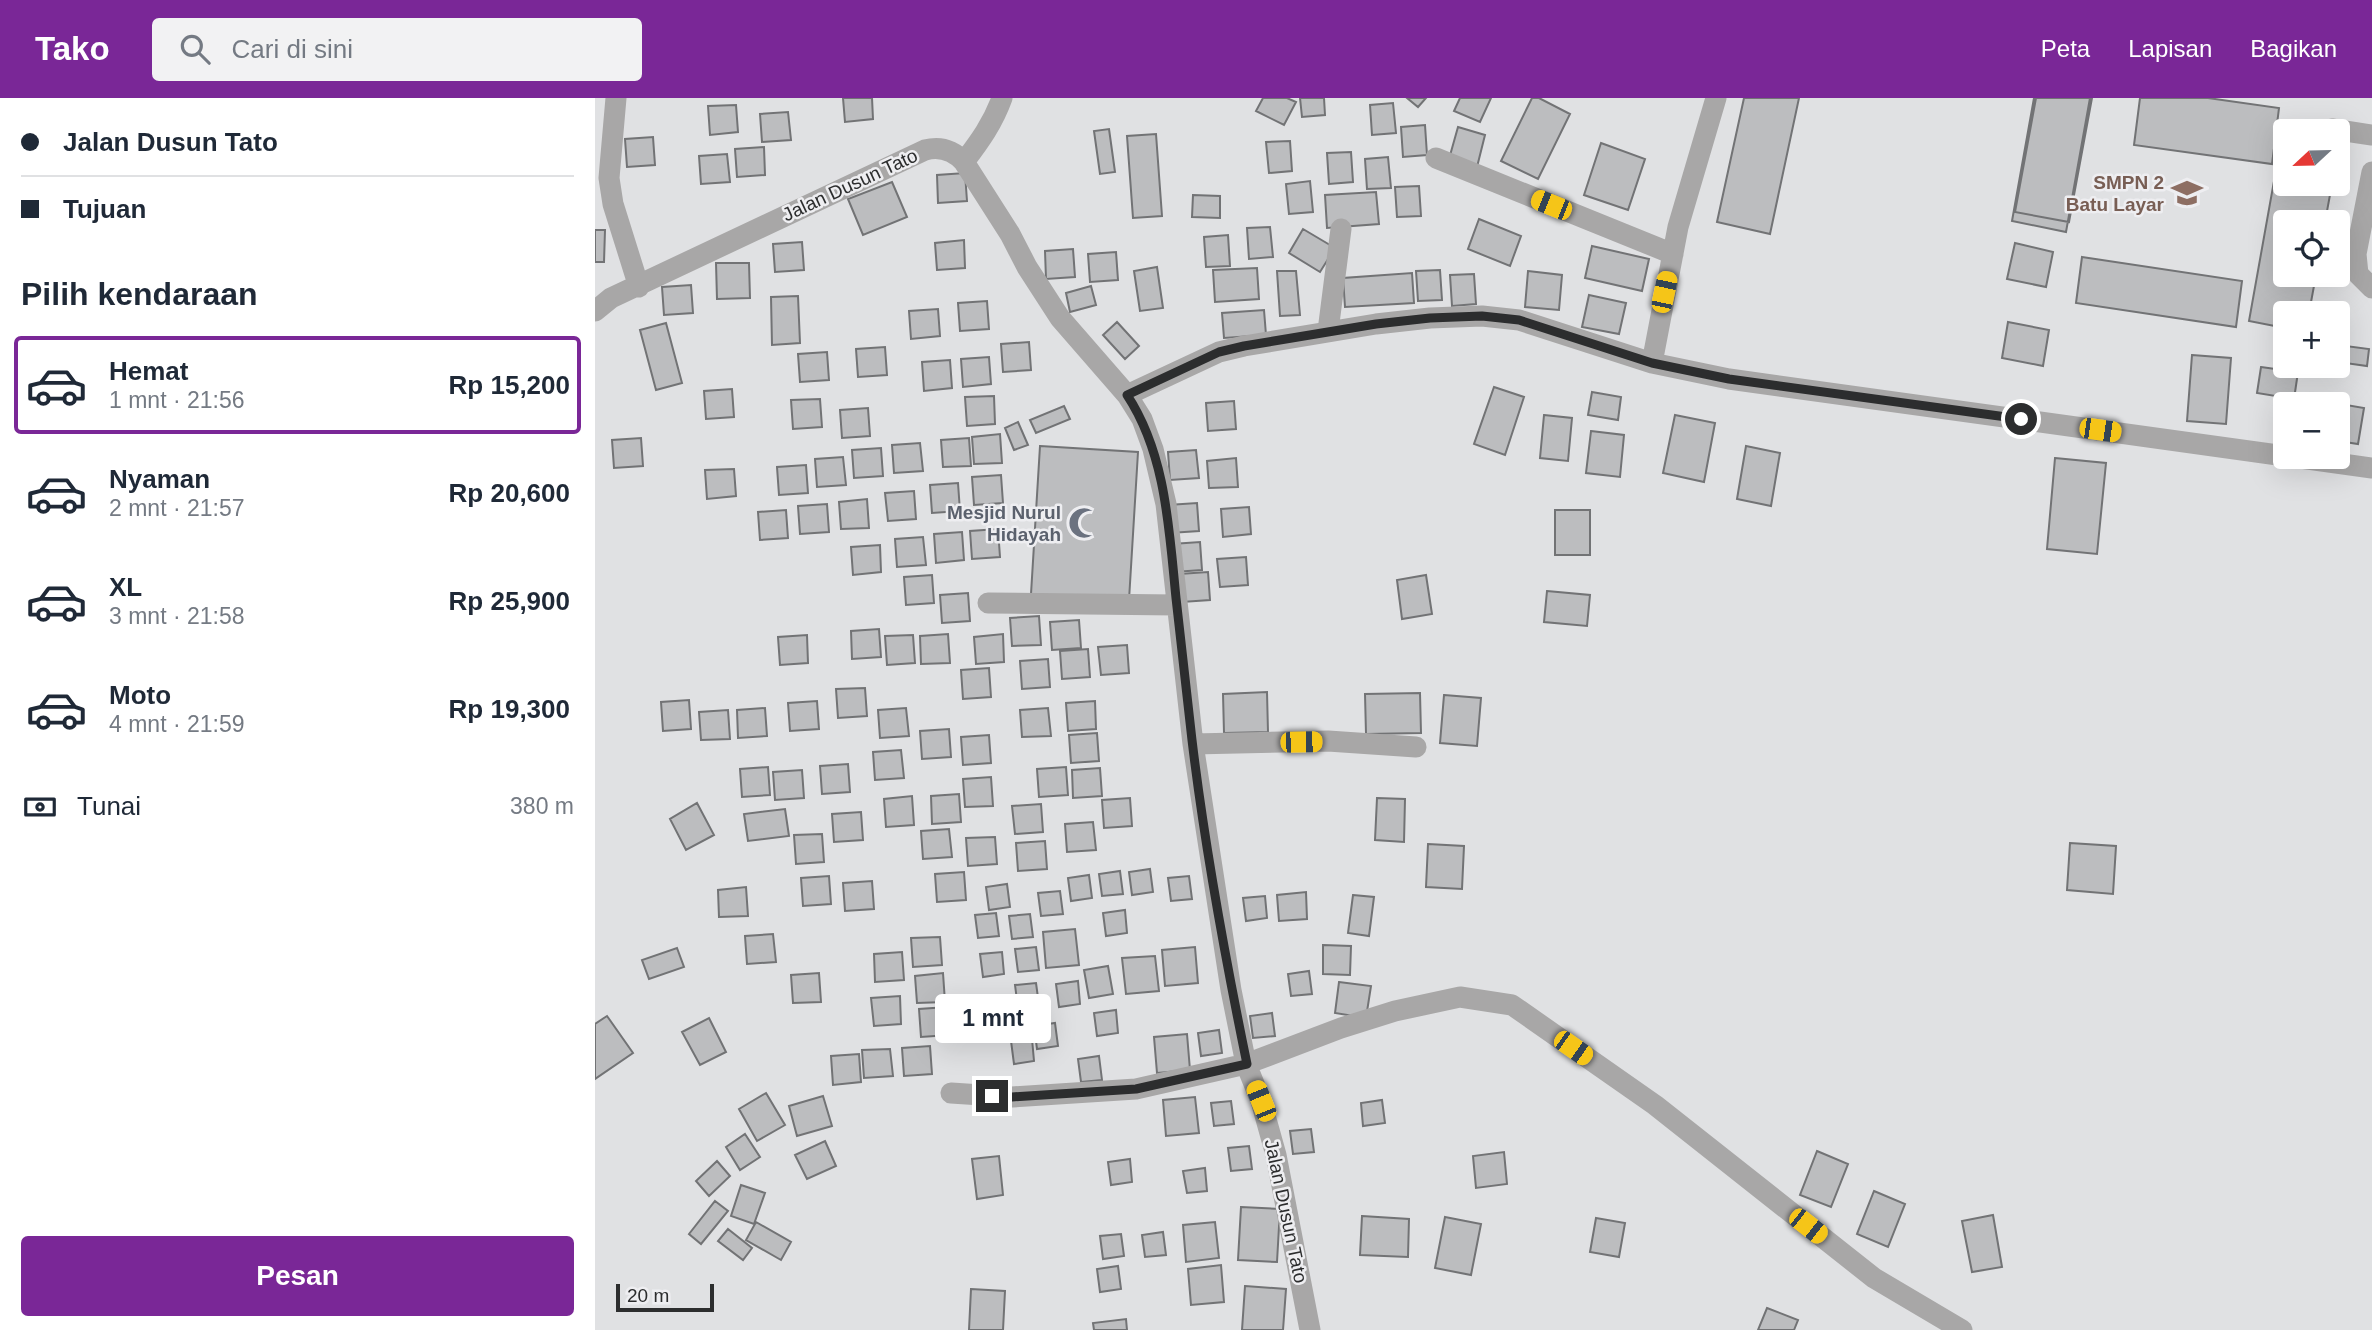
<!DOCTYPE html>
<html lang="id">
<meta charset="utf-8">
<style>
:root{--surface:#fff;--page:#f2f2f3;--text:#1f2937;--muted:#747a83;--line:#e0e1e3;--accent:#7a2797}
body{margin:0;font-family:Helvetica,sans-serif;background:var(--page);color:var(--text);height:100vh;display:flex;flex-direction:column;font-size:26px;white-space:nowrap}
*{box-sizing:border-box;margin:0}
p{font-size:23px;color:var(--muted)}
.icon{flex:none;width:38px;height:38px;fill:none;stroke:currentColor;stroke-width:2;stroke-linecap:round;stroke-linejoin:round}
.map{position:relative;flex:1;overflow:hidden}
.panel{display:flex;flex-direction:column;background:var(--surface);width:595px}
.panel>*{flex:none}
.top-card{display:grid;align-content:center;height:154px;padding:0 21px;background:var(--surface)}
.needle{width:46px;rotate:248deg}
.controls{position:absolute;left:1678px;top:21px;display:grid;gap:14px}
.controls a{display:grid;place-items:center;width:77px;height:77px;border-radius:7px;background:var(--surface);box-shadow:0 7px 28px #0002;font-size:35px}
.scale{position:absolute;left:21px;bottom:18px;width:98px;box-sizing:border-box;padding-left:7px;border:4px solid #2c2d2e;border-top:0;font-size:19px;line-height:24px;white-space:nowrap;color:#2c2d2e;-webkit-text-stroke:5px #eeeef1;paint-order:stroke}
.end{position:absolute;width:32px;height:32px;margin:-16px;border:9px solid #2c2d2e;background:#fff;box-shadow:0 0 0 4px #fff}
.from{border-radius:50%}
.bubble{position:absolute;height:49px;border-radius:7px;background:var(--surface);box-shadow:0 7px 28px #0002;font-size:23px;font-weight:700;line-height:49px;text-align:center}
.car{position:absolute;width:21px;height:42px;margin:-21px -10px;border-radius:9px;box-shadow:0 0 5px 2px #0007;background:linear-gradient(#f5c518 24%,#345 0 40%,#f5c518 0 76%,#345 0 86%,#f5c518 0)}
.top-card b{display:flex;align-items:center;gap:24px;height:66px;font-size:26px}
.top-card b+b{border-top:2px solid var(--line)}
.top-card i{width:18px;height:18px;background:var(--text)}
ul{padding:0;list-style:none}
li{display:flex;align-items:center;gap:21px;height:98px;margin:0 14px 10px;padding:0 7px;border:4px solid transparent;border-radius:7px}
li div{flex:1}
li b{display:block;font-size:26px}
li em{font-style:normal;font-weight:700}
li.current{border-color:var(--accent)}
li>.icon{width:63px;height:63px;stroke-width:1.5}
h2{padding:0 21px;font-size:32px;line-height:84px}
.pay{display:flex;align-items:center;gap:18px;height:77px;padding:0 21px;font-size:26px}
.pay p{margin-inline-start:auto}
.primary-button{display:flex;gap:14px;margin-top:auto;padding:14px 21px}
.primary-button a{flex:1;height:80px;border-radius:7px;background:var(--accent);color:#fff;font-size:28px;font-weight:700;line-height:80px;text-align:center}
header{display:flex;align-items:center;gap:42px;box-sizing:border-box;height:98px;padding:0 35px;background:var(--accent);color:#fff}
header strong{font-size:33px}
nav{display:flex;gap:38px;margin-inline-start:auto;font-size:24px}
.search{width:490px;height:63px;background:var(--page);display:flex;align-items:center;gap:18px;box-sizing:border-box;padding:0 24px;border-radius:7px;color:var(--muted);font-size:26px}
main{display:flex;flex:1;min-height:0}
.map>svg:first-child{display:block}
.building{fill:#bcbdbf;stroke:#727375;stroke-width:2}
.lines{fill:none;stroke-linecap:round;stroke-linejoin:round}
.minor{stroke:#a8a7a7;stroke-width:21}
.route{stroke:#2c2d2e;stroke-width:9}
.labels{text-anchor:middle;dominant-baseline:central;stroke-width:5;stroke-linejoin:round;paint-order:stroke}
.education-label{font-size:19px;font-weight:bold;fill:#785e54;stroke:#eeeef1;text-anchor:end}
.street-label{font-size:19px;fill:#2c2d2e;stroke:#eeeef1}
.worship-label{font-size:19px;font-weight:bold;fill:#5b616d;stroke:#eeeef1;text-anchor:end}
</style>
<header>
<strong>Tako</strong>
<div class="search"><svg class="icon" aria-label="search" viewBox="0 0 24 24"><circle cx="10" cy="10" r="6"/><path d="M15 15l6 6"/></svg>Cari di sini</div>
<nav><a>Peta</a><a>Lapisan</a><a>Bagikan</a></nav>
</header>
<main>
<section class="panel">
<div class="top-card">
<b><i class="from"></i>Jalan Dusun Tato</b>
<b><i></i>Tujuan</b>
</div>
<h2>Pilih kendaraan</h2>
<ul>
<li class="current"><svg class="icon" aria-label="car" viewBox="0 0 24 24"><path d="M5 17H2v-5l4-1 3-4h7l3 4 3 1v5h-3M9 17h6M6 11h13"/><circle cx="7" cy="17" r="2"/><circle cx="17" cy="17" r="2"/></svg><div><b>Hemat</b><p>1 mnt · 21:56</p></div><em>Rp 15,200</em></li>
<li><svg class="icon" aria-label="car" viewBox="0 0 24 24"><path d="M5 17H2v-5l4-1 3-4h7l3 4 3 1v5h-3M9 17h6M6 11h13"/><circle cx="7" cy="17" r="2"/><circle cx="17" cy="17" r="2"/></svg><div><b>Nyaman</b><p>2 mnt · 21:57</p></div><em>Rp 20,600</em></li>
<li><svg class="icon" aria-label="car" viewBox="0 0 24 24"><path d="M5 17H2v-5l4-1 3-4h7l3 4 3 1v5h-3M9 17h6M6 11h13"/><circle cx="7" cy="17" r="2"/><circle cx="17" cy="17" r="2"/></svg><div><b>XL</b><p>3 mnt · 21:58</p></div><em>Rp 25,900</em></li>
<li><svg class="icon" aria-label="car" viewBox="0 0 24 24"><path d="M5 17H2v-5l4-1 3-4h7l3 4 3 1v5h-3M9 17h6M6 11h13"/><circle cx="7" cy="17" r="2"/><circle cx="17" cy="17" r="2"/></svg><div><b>Moto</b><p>4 mnt · 21:59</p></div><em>Rp 19,300</em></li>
</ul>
<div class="pay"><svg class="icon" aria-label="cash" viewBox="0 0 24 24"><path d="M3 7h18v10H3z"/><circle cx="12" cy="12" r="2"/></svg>Tunai<p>380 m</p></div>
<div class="primary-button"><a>Pesan</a></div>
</section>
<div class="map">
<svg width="1777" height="1232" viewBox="0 0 1777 1232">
<rect width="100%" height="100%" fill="#e0e1e3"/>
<!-- building -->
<path class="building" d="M248,0H277L278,21L250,24Z
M668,0H692L701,4L689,27L661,13Z
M705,0H729L730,17L707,19Z
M812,0H831L823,9Z
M865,0H896L885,24L859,13Z
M937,0H944L975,16L943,81L906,63Z
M1149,0H1204L1175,136L1122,124Z
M1439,0H1495L1471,134L1417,123Z
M1441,0H1497L1474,124L1420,114Z
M1545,0H1613L1684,10L1677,66L1539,47Z
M798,5L801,35L777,37L775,7Z
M141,7L143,34L115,37L113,8Z
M193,14L196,42L167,44L165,16Z
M830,27L832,57L808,59L806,29Z
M863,29L890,37L882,69L854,61Z
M514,31L520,74L505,76L499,33Z
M561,36L567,118L538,120L532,38Z
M58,39L60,67L32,69L30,41Z
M695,43L697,73L674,75L671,44Z
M1686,44H1690V86H1737L1730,124H1690V177H1721L1714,215H1690V230L1654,223Z
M1006,45L1050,61L1033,112L989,97Z
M169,49L170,77L142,79L140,51Z
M756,54L758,84L734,86L732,55Z
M132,56L135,84L106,86L104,58Z
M793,59L796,90L772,91L770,61Z
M370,75L372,103L343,105L342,77Z
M715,83L718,114L694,116L691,86Z
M297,84L312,119L268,137L253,101Z
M824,88L826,118L802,119L800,89Z
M781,94L784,126L732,130L730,97Z
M598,97L625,98V120L597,119Z
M884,121L926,138L915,168L873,151Z
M675,129L678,159L654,161L652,130Z
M708,131L740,150L725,174L694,155Z
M0,132H10L9,164H0Z
M633,137L635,168L611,169L609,139Z
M369,142L370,170L342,172L340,145Z
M207,144L209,172L180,174L178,146Z
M1420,145L1458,154L1451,189L1412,181Z
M997,148L1054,161L1047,193L990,180Z
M478,151L480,179L451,181L450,153Z
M521,154L523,182L495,184L493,156Z
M1487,159L1647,183L1641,229L1481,205Z
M121,165H154L155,200L122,201Z
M562,169L568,210L545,213L539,173Z
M662,170L664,201L620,204L618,172Z
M845,172L847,202L823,203L821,173Z
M682,173H701L705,217L685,218Z
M933,173L967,177L964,212L930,209Z
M817,175L819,205L750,209L748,180Z
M879,176L881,206L857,208L855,177Z
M96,187L98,215L69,217L67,189Z
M496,188L501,207L475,214L471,195Z
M994,197L1031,205L1024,236L987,229Z
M203,198L205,245L177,247L176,199Z
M392,203L394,231L365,233L363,205Z
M343,211L345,238L316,241L314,213Z
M669,212L671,237L629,240L627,215Z
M522,224L544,248L530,261L508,237Z
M1413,224L1454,232L1448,268L1407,260Z
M71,225L87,285L61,292L45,232Z
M434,244L436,272L408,274L406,246Z
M1743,247L1774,251L1772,268L1743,264Z
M290,249L292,277L263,279L261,251Z
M232,254L234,282L205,284L203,256Z
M1597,257L1636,260L1631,326L1592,323Z
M394,259L396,286L368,289L366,261Z
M355,262L357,290L329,293L327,264Z
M1666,269L1703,274L1699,301L1662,295Z
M899,289L929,299L910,357L879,346Z
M137,291L139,319L111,321L109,293Z
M997,294L1026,299L1023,322L993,317Z
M399,298L400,326L372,328L370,299Z
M225,301L227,329L198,331L196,302Z
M1722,302L1769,310L1763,346L1743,343V306H1721Z
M639,303L641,331L613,333L611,305Z
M469,308L475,321L441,335L435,322Z
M273,310L275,338L247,340L245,312Z
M949,317L977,320L973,363L945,360Z
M1080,317L1120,325L1109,384L1068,375Z
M423,324L433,347L419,352L410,330Z
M996,333L1029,337L1025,379L991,375Z
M405,336L407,365L379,366L377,339Z
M46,340L48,368L19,370L17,342Z
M374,340L376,368L348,369L346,342Z
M325,345L328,373L299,375L297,347Z
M445,348L543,354L534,502L436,496Z
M1151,348L1185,355L1176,408L1142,401Z
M286,350L288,378L259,380L257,352Z
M601,352L604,380L575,382L573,354Z
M248,359L251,387L222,389L220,361Z
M641,360L643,389L614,390L612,363Z
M1460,360L1511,365L1502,456L1452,451Z
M211,367L213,395L184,397L182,369Z
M139,371L141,398L112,401L110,372Z
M406,377L408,405L379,407L377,379Z
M363,385L365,413L337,415L335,387Z
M319,393L321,421L293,423L290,395Z
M272,401L274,430L246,431L244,404Z
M602,405L604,433L575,435L573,407Z
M232,406L234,434L205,436L203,408Z
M654,409L656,436L628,439L626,411Z
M191,412L193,440L165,442L163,414Z
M960,412H995V457H960Z
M403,431L405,459L377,461L375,433Z
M367,434L369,462L341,465L339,436Z
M328,439L331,467L302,469L300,441Z
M605,444L607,472L579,474L577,446Z
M285,447L286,474L258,477L256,449Z
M651,459L653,487L625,489L622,461Z
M613,474L615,502L587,504L584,476Z
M337,477L339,505L311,507L309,479Z
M831,477L837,516L807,521L802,482Z
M952,493L995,497L992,528L949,524Z
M373,495L375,523L347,525L345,497Z
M444,518L446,547L417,548L415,520Z
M484,522L486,550L457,552L455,524Z
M284,531L286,559L257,561L256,533Z
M353,536L355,565L326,566L325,538Z
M408,536L409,564L381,566L379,539Z
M212,537L213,565L185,567L183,539Z
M318,537L320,565L292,567L290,538Z
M532,547L534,575L506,577L503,549Z
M493,551L495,579L467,581L465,553Z
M453,561L455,589L427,591L425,563Z
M394,570L396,599L368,601L366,572Z
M270,590L272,618L243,620L241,591Z
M672,594L673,634L629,635L628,596Z
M825,595L826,635L771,636L770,596Z
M849,597L886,600L882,648L845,645Z
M94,602L96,631L68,633L66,604Z
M222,603L224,631L195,633L193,605Z
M500,603L501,631L473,633L471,605Z
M170,610L172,638L143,640L142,612Z
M311,610L314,638L285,640L283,612Z
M453,610L456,638L427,639L425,612Z
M133,612L135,641L106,642L104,614Z
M354,631L356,659L327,661L325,633Z
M502,635L504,663L476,665L474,637Z
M394,637L396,665L368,667L366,639Z
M306,652L309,680L280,682L278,654Z
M253,666L255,694L227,696L225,668Z
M173,669L175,697L147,699L145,671Z
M471,669L473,697L444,699L442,671Z
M505,670L507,698L478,700L477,672Z
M207,672L209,700L180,702L178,674Z
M396,679L398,708L370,709L368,681Z
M364,696L366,724L337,726L336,698Z
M317,698L319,727L291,729L289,701Z
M535,700L537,728L509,730L507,702Z
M782,700L810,701L809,744L780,742Z
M102,705L119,737L91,752L75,721Z
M446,706L448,734L420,736L417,708Z
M190,711L194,738L153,743L149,716Z
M266,714L268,742L239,744L237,716Z
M498,724L501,752L472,754L470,726Z
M354,731L357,759L328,761L326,733Z
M227,736L229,764L201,766L199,737Z
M400,739L402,766L373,768L371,740Z
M450,743L452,771L423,773L421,745Z
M1475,745L1521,748L1518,796L1472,792Z
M833,746L869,748L867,791L831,789Z
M555,771L558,794L537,797L534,774Z
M525,773L528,796L507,798L504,776Z
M369,774L371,802L342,804L340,776Z
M494,777L497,800L476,803L473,780Z
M234,778L236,806L208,808L206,780Z
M594,778L597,801L576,803L573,780Z
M277,783L279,811L250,813L248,785Z
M412,786L415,809L394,812L391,789Z
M151,789L153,818L124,819L123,792Z
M465,793L468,816L446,818L443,795Z
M711,794L712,821L684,823L682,797Z
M758,797L779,799L774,838L753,835Z
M670,798L672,820L651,823L648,800Z
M530,812L532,835L511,838L508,815Z
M401,815L404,838L383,840L380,817Z
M435,816L438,839L417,841L414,818Z
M480,831L484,867L451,870L448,834Z
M178,836L181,864L152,866L150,838Z
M345,839L347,867L318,869L316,840Z
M728,847L756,848L755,877L728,876Z
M441,849L444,872L423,874L420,851Z
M600,849L603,885L570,888L567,852Z
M82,850L89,869L54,881L47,862Z
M307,854L309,882L280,884L279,856Z
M407,854L409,876L388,879L385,856Z
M560,858L564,893L531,896L527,860Z
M513,868L518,896L494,900L489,872Z
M714,873L717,896L696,898L693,876Z
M224,875L226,904L198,905L196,877Z
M348,875L350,904L322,905L320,878Z
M483,883L485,906L464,909L461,886Z
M744,884L776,888L771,920L740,915Z
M441,885L444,907L423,910L420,887Z
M305,898L306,926L279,928L276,900Z
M352,909L354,937L326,939L324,911Z
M521,912L523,935L502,938L499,915Z
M415,914L418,938L397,940L394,917Z
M677,915L680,938L658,940L655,918Z
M12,918L38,955L0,981V926Z
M114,920L131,954L105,967L87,934Z
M460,925L463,948L442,951L439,928Z
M624,932L627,955L606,958L603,935Z
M592,936L595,972L562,975L559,939Z
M437,941L439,963L419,966L416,943Z
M335,948L337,976L309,978L307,950Z
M295,951L298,978L269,980L267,952Z
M264,956L266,984L238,987L236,958Z
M504,958L507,982L486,984L483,961Z
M171,995L190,1027L162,1043L144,1011Z
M228,998L237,1028L202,1038L194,1008Z
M600,999L604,1035L571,1038L568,1002Z
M787,1002L790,1025L768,1028L766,1005Z
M636,1003L639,1026L619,1028L616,1005Z
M716,1031L719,1054L698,1056L695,1033Z
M150,1036L165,1059L145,1072L131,1049Z
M230,1043L241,1068L212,1081L200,1057Z
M654,1048L657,1071L636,1073L633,1050Z
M1222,1053L1253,1066L1236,1109L1205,1097Z
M909,1054L912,1086L881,1090L878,1058Z
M404,1058L408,1097L382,1101L377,1061Z
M535,1061L537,1084L516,1087L513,1064Z
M122,1063L135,1078L114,1098L101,1083Z
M610,1070L612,1093L592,1095L588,1073Z
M146,1087L170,1095L159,1126L136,1118Z
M1279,1093L1310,1106L1293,1149L1262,1136Z
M120,1103L133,1113L106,1146L94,1136Z
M646,1109L685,1111L682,1164L643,1162Z
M1398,1117L1407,1169L1377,1174L1367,1123Z
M767,1118L814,1121L813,1159L765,1157Z
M850,1119L886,1126L876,1177L840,1170Z
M1001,1120L1030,1125L1024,1159L995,1154Z
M161,1124L196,1144L186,1162L151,1142Z
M620,1124L624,1160L591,1164L588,1127Z
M133,1131L157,1150L148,1162L123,1143Z
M568,1134L571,1157L550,1159L547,1137Z
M526,1136L529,1158L508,1161L505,1138Z
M626,1167L629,1204L596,1207L593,1171Z
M523,1168L526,1191L505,1194L502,1171Z
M650,1188L691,1191L688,1232H647Z
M376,1191L410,1193L408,1232H374Z
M1172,1210L1203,1222L1199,1232H1163Z
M531,1221L532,1232H499L498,1225Z"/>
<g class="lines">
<!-- minor -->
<path class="minor" d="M21,0L14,80L18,106L44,189
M1737,31L1777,37
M841,60L1078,156
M369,64C385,43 398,25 407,0
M1777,74L1761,156L1763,176L1777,190
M0,213L16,200L330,52C345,48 358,52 369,64L415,136L432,169L465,220L532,297L547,321L558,351L571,406L598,646L636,892L651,966L666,1003L681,1057L715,1232
M733,233L746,131
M1057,265L1083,129L1121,0
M532,297L624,254L649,248L781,226L835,220L887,218L924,222L1057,265L1134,281L1690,358
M1698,359L1777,370
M393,505L582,507
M598,646L733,643L821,649
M356,995L417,999L541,991L651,966L746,930L800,913L865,899L917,907L1060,1007L1279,1180L1367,1232"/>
</g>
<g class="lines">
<!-- route -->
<path class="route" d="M397,998L417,999L541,991L652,966C630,859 610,751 597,642C592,595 586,547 581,500C574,431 571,356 532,297L624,254L649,248L781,226L835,220L887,218L924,222L1057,265L1134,281L1426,321"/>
</g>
<!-- icons -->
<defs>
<symbol id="school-bare" viewBox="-9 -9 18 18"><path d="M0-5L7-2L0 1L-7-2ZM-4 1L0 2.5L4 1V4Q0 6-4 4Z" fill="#8d6e63" stroke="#eeeef1" stroke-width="2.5" paint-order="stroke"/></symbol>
<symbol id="mosque-bare" viewBox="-9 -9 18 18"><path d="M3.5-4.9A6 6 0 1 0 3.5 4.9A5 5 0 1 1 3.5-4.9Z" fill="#6b7280" stroke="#eeeef1" stroke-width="2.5" paint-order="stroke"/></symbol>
</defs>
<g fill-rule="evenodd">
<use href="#school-bare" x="1570" y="73" width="44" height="44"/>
<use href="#mosque-bare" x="467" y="403" width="44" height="44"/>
</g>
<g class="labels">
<!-- education labels -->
<g class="education-label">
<text x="1569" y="84">SMPN 2<tspan x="1569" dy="22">Batu Layar</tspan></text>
</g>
<!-- street labels -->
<g class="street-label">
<text transform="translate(255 87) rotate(-25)">Jalan Dusun Tato</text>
<text transform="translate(691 1113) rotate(78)">Jalan Dusun Tato</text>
</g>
<!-- worship labels -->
<g class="worship-label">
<text x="466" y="414">Mesjid Nurul<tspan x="466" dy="22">Hidayah</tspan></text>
</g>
</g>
</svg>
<div class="controls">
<a><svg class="needle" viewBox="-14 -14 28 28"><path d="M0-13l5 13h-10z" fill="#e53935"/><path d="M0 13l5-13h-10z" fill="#747a83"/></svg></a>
<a><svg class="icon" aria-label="locate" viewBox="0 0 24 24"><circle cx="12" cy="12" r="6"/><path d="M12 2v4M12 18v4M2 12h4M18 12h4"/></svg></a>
<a>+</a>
<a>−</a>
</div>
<div class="scale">20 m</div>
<i class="end from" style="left:1426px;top:321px"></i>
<i class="end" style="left:397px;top:998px"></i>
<div class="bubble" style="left:340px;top:896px;width:116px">1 mnt</div>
<i class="car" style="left:956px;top:107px;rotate:292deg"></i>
<i class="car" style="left:1069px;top:194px;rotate:12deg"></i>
<i class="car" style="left:1505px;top:332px;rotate:98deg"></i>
<i class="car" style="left:706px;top:644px;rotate:89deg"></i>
<i class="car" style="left:978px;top:950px;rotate:125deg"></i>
<i class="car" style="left:666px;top:1003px;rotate:338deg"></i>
<i class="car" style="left:1213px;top:1128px;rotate:128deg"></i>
</div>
</main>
